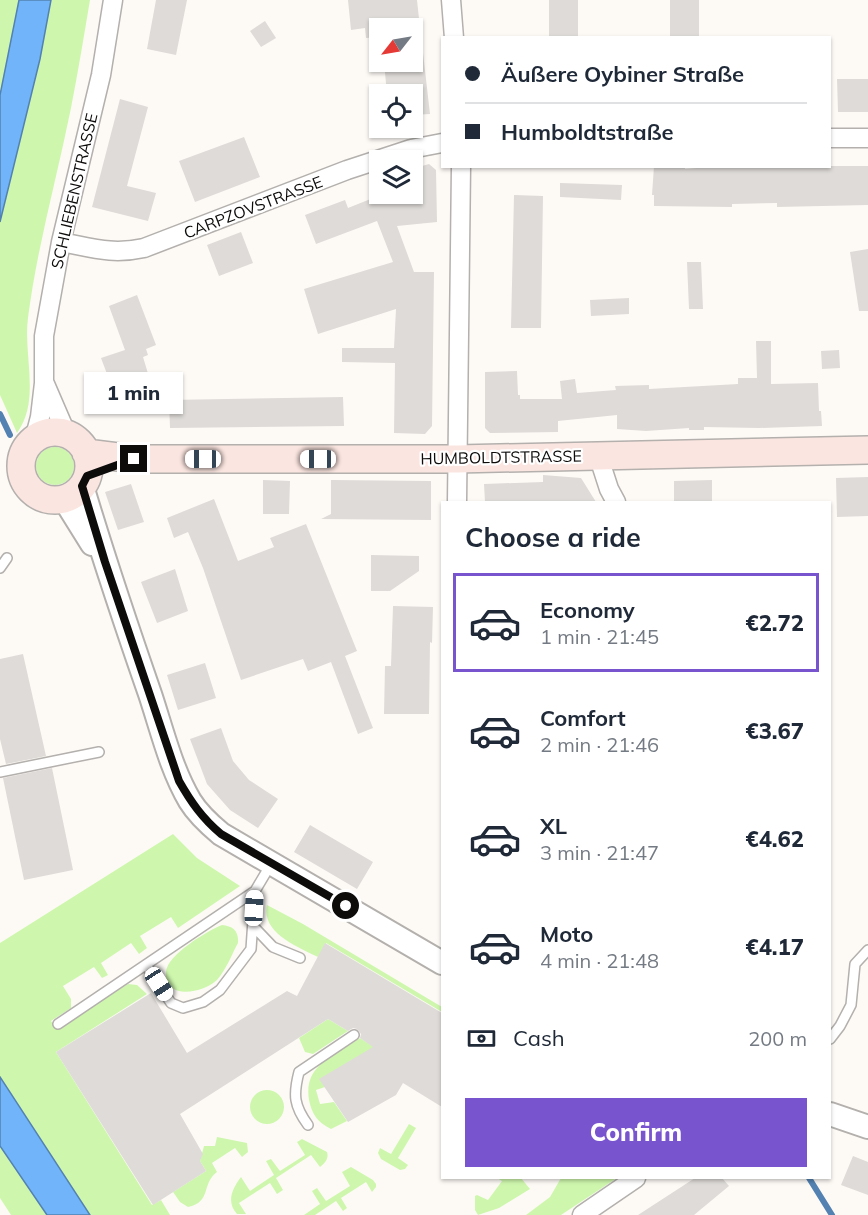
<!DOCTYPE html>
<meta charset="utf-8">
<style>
:root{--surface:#fff;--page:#f6f6f7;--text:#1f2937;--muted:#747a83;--line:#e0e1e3;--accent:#7855cf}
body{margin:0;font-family:Mulish,sans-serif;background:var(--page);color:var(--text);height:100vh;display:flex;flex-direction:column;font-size:22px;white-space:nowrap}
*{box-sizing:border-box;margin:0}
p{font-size:20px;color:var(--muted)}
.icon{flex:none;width:33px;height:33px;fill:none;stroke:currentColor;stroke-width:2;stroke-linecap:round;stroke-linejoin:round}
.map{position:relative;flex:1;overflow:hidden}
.drawer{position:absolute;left:441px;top:501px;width:390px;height:678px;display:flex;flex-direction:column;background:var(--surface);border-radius:0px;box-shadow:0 2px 4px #0004}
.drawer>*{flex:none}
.top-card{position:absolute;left:441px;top:36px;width:390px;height:132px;border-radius:0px;box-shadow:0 2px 4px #0004;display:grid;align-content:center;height:132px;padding:0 24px;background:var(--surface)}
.needle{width:39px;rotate:239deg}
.controls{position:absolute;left:369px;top:18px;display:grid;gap:12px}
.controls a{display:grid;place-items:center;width:54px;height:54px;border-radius:0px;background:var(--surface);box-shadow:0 2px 4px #0004;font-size:30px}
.end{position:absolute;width:27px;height:27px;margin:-14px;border:8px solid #0d0c0b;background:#fff;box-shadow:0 0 0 3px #fff}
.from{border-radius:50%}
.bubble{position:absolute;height:42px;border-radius:0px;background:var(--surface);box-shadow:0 2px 4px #0004;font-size:20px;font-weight:800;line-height:42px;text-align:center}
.car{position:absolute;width:18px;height:36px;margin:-18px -9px;border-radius:8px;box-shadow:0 0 4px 2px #0007;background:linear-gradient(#fff 24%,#345 0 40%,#fff 0 76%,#345 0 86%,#fff 0)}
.top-card b{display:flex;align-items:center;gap:21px;height:57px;font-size:22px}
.top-card b+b{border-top:2px solid var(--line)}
.top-card i{width:15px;height:15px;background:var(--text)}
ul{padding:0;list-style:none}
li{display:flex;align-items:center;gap:18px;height:99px;margin:0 12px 9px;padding:0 12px;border:3px solid transparent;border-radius:0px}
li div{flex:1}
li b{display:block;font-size:22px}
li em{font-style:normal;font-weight:800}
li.on{border-color:var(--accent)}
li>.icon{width:54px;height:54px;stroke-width:1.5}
h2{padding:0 24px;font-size:27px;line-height:72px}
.pay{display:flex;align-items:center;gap:15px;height:66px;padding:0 24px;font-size:22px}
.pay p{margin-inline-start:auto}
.action{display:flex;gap:12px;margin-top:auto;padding:12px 24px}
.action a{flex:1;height:69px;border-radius:0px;background:var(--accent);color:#fff;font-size:24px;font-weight:800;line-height:69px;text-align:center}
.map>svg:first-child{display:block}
.green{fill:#cef7ad}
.water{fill:#71b4f9;stroke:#5382b2;stroke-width:1.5}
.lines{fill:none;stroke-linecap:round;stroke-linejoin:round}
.stream{stroke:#5382b2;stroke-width:6}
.building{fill:#dedbd8}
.service-casing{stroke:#b3b0ad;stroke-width:12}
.minor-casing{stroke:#b3b0ad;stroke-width:21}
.tertiary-casing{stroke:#b3b0ad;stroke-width:26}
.secondary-casing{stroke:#b3b0ad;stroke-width:30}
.service{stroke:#fff;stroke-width:9}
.minor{stroke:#fff;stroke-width:18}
.tertiary{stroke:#fff;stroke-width:22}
.secondary{stroke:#fbe5e0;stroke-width:27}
.route{stroke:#0d0c0b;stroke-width:8}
.labels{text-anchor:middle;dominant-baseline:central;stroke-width:4.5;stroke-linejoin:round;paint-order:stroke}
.street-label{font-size:16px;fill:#0d0c0b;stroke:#fff}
</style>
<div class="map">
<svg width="868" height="1215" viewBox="0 0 868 1215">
<rect width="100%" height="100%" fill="#fdfaf6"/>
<!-- green -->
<path class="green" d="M0,0H19L0,95Z
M51,0H90C84,36 78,72 71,108C57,178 37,247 28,318C23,355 41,400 17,433L0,395V222L40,59Z
M36 466a19 19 0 1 1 38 0a19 19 0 1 1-38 0Z
M173,834L197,858L240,886L178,928L171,917L140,936L147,948L139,954L131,943L101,963L108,975L102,978L94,967L63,986L71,999V1008L51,1021L56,1028L128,984L137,985L147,994L56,1052L152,1205L161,1200L170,1215H90L0,1077V943Z
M267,905L303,924L442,1007V1012L326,943L318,957C298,947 261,933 267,905Z
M222,925C233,926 239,931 238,943C232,954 226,970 217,980C204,993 164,1001 166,972C167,955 207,931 222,925Z
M328,1019L348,1031L313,1054L305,1052L299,1038Z
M360,1038L374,1047L325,1087L316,1090L320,1104L334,1102L347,1121L331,1129C317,1122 312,1114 309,1100C303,1064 335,1056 360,1038Z
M250 1107a17 17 0 1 1 34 0a17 17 0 1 1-34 0Z
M409,1124L416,1128L398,1158L408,1165L405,1169L400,1170L381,1159L378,1153L380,1148L391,1154Z
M217,1137L247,1143L248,1152L242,1157L235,1148L212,1163L217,1172C201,1184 212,1202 188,1207L180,1202L173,1192L206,1171L200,1161L204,1146H215Z
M302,1139L327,1152C329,1159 325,1163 320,1167L311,1155L276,1178L283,1190L277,1194L270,1183L239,1203L246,1214H237C226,1202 232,1189 241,1177L250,1191L274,1175L266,1161L271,1159L280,1171L305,1155L297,1142Z
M0,1146L47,1215H11L0,1198Z
M351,1167L373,1180L376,1184V1187L372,1192L366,1182L341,1198L347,1208L343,1211L336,1201L315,1215H304L320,1204L312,1191L317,1188L326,1201L350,1186L342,1172Z
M497,1178H521L530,1189L499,1208L478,1215L475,1210V1196L477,1195L488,1200L502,1181Z
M561,1178H617L561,1215H526L550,1197Z"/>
<!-- water -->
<path class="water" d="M19,0H51L40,59L0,222V95Z
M0,1077L90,1215H47L0,1146Z"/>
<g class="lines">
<!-- stream -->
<path class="stream" d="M0,414L10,435
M809,1178L832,1215"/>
</g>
<!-- building -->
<path class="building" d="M156,0H187L176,55L147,49Z
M348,0H417L420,28H380V37L366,38L365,28L351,30Z
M549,0H578V38H549Z
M670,0H699V38H670Z
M265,21L276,38L261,47L250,31Z
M412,53H423L430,114L412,115V94H387L384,62H412Z
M837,79H868V112H838Z
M120,99L148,107L127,186L156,193L148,221L92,207Z
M244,137L260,177L195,202L179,161Z
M429,164L436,170L437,222L397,226L414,272H434L432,426L425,434L394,433L395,363L342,362V348H394L396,309L318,334L304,289L393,262L377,221L316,244L305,215L345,200L348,208L383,194H412V169Z
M654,166H685V169L720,166H868V205L777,207V203L732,204V207L654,206V195H652Z
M560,183L622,185L621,200L560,197Z
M514,195L543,196L541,328H511Z
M241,232L253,263L219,276L207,245Z
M868,249V311H859L850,252Z
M687,262H701L703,309H689Z
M137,295L156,345L146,349L148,355L143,357L153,390L118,403L101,358L125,350L109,306Z
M629,298V314L591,316L590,300Z
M756,341H771V384L818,383L819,411H821L822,426L759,428L704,427V430H689V428L646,431L617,429V415L558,421V432L490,433L485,428V372L517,371L518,395H520V399H562L560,381L575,379L577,393L616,390L615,386L649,385V389L738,384V378H757Z
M839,350L840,368L822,369L821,351Z
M343,397L344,426L170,428L169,400Z
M543,475L581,478L596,502H485L484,484L543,482Z
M868,477V516L837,517L836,478Z
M263,480L290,481L289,514H263Z
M331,480L431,481V520L321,519L331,514Z
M712,480V502H674V481Z
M131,484L144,522L118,530L105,492Z
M214,499L238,561L274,547L270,538L306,524L357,651L345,656L373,728L358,734L331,662L308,671L303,659L241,680L203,568L188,532L174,538L167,518Z
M371,555L419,556V571L390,591H371Z
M175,569L188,611L157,623L141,582Z
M393,606L433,607L432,643L430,642L429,714H384L385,666H391Z
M23,654L46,756L6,764L0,739V659Z
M205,663L216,698L178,710L167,675Z
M221,728L233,761L249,780L278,799L258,828L230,810L207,784L190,739Z
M52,768L73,870L24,880L3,778Z
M310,825L373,862L357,889L294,852Z
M325,943L442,1013V1107L403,1083L396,1095L348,1122L319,1079L373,1047L360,1038L361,1034L357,1029L353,1028L348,1031L328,1019L180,1114L203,1154L200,1161L206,1171L153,1205L56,1052L151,993L187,1053L287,991L297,996Z
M853,1156L868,1162V1195L841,1185Z
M695,1178H722L729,1186L694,1215H638Z"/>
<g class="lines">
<defs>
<path id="service" d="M0,568L7,558
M0,772L99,752
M253,926L273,947L300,958
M146,965L171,1003L183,1008L203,1002L220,990L251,949L255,891L271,864
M58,1024L255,891
M830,1039L840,1026L851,1005L855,964L868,950
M308,1125C294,1106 293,1095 299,1072L354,1035"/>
<path id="minor" d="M451,0L454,38
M830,138H868
M61,242C93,248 112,255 144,248L347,170L411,149L442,143
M45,384L67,435
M34,440L40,417L44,383V336L61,242L101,75L113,0
M598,455L609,489L616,502
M457,502L461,166
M582,1215L636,1178"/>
<path id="tertiary" d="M82,486C103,556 126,625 150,694C162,730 171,769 190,801C198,814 209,824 221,834L442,963
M64,499L92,544
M830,1114L868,1127"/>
<path id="secondary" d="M21 466a34 34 0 1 1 68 0a34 34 0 1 1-68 0Z
M86,453L134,459H457L868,450"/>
</defs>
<!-- service casing -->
<use href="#service" class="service-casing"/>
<!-- minor casing -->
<use href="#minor" class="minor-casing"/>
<!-- tertiary casing -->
<use href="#tertiary" class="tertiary-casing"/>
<!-- secondary casing -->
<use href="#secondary" class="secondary-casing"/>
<!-- service -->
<use href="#service" class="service"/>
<!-- minor -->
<use href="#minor" class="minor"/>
<!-- tertiary -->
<use href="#tertiary" class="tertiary"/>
<!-- secondary -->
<use href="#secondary" class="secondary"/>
</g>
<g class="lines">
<!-- route -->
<path class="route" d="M134,459L87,476L82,486L105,562L179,781C191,802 202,818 221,834L346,906"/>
</g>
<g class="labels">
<!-- street labels -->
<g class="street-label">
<text transform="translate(74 191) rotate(-77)">SCHLIEBENSTRASSE</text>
<text transform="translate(253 207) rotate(-21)">CARPZOVSTRASSE</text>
<text transform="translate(501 457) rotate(-1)">HUMBOLDTSTRASSE</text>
</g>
</g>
</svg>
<div class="controls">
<a><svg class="needle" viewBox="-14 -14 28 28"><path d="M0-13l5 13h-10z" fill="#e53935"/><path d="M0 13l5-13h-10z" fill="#747a83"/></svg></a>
<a><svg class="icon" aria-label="locate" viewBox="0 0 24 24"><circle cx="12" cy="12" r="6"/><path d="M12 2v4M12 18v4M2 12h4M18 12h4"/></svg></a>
<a><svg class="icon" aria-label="layers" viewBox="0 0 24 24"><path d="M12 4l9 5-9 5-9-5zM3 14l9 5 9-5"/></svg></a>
</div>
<i class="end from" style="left:346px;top:906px"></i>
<i class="end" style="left:134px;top:459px"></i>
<div class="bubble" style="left:84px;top:372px;width:99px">1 min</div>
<i class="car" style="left:203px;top:459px;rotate:270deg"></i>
<i class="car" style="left:318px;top:459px;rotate:270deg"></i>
<i class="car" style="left:254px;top:908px;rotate:3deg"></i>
<i class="car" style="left:159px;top:984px;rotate:147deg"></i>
<div class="top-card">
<b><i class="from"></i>Äußere Oybiner Straße</b>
<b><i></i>Humboldtstraße</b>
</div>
<section class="drawer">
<h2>Choose a ride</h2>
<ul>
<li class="on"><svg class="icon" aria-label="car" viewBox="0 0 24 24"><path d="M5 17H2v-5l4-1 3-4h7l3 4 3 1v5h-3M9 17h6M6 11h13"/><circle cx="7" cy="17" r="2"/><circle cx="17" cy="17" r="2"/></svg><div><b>Economy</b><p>1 min · 21:45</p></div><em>€2.72</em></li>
<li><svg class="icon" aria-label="car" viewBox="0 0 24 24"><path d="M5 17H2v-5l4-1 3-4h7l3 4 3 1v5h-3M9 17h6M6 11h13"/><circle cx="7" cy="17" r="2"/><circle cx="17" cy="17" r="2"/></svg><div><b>Comfort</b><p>2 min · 21:46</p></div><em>€3.67</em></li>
<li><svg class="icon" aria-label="car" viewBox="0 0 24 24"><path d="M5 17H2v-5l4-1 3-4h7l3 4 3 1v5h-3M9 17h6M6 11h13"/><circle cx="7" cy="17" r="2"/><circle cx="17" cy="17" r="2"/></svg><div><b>XL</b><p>3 min · 21:47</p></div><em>€4.62</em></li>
<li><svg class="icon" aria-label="car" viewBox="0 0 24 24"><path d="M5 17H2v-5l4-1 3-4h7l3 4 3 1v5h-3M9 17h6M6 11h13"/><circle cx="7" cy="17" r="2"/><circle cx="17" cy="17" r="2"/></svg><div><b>Moto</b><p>4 min · 21:48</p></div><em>€4.17</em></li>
</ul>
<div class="pay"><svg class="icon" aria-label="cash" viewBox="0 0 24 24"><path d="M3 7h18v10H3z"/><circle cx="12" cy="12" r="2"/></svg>Cash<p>200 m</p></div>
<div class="action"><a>Confirm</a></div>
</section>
</div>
